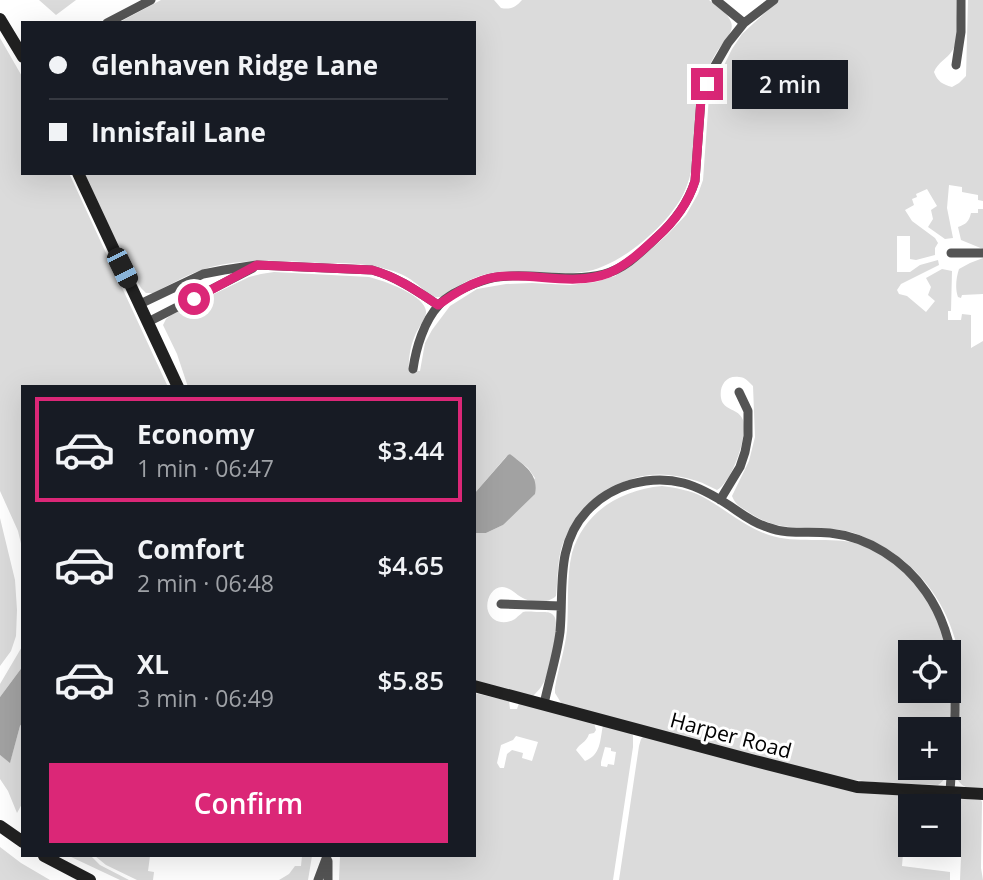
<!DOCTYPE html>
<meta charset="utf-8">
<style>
:root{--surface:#171b24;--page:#242831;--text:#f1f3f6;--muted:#9ea1a6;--line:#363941;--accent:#db2777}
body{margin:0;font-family:"Open Sans",sans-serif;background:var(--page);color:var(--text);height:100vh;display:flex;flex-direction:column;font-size:26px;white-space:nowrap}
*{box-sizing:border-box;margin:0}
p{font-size:23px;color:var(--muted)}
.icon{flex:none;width:38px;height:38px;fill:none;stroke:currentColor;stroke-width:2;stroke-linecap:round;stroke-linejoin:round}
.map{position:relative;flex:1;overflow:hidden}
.drawer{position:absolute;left:21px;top:385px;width:455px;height:472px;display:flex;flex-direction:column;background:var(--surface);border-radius:0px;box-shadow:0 7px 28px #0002}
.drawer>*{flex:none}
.guide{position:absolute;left:21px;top:21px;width:455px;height:154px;border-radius:0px;box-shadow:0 7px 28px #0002;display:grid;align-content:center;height:154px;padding:0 28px;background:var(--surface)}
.fabs{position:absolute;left:898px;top:640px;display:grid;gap:14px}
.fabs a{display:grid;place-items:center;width:63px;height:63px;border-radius:0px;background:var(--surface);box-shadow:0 7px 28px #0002;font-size:35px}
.end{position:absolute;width:32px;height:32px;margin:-16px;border:9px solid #db2777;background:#fff;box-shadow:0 0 0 4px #fff}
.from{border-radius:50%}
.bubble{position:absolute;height:49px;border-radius:0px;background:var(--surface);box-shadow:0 7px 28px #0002;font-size:23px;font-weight:600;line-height:49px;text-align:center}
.car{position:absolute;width:21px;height:42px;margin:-21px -10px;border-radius:9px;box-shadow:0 0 5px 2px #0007;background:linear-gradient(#222 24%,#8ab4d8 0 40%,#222 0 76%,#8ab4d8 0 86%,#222 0)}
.guide b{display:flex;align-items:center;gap:24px;height:66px;font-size:26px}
.guide b+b{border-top:2px solid var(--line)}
.guide i{width:18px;height:18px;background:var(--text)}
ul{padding:12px 0 0;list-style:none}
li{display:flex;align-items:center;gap:21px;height:105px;margin:0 14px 10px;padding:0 14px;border:4px solid transparent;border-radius:0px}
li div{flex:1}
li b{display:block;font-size:26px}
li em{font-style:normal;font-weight:600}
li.active{border-color:var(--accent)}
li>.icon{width:63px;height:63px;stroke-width:1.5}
.primary-button{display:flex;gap:14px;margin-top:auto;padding:14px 28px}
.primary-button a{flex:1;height:80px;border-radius:0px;background:var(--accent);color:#fff;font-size:28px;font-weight:600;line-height:80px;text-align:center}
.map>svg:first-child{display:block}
.green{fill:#dbdbdb;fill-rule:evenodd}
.water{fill:#a2a2a2}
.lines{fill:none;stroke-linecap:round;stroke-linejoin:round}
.street{stroke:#545454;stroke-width:9}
.secondary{stroke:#212121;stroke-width:12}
.route{stroke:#db2777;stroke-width:9}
.labels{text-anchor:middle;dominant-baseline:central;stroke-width:6;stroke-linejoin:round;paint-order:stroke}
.street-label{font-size:21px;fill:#000;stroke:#fff}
</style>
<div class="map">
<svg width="983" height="880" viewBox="0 0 983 880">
<rect width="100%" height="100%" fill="#fff"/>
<!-- green -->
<path class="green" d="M39,0H76L56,15Z
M161,0H494L501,8C511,10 516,7 522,0H709C716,6 728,13 731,22C735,32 723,42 718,50C708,65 701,86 699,104C696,130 696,164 686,188C673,222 619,268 583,272C555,276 526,269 498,272C488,273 477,276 468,281C458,285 447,299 435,297C428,296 421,286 414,282C407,276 395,271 386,269C366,263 343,263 322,263C285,261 248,258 211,267C191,272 172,284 153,293H146L141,288L107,225L84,173H474V23H118Z
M779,0H956C956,15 961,38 952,51C947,59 938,62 934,72C938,82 942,84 952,87L959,83L966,76L968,0H983V201L978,200V195L962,192V187L949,185L947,208L953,238L945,239L928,227L933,219L931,210L937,206L927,189L916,194L917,197L912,199L914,205L905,210L912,221L935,238L938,243L935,248V255L916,260L910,259V236H897V272H910L920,265L938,260L939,265L901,284L897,290L899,294L907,296L926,312L935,301L928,295L931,287L926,278L942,269L952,271L951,311H948V320H961L962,314L971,315V348L983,341V790C972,789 962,789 957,778C955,732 967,684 955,639C943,598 917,565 880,545C870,540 861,535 851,532C813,523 783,537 747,511C740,507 735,504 732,496L749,461L755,437L753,386C749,382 745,377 739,377C726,375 719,386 721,398C723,411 739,408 743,420C748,436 732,482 717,490C710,487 704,483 697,481C655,467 619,475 589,508C579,518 568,529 563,543C557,559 558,579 556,596C548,604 530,603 521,597C515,594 510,587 502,587C491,587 485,602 488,611C492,623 505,625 515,619C516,618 522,613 523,612C528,611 534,612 539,612C544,612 551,611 554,616C559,622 554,651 551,658C547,675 546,684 533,696L474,681V533H486L503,525L535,478L528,468L510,454L505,458L474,494V387H188L177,354L163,325L166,319L171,315L249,277L261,274L274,272L369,277C382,280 428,296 426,313C425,319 419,327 416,333C411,344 408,358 409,370L420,371L425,343L432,330L450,306L477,289L506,284L532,283L570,285L596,282L615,276L642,257L667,235L686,215L698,194L703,180L709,96L732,49L742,34Z
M0,38L23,78V173H69L168,387H23V552L18,531L0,491Z
M978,209H983V249L961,240L958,227C966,224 969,222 971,213H978Z
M983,258V294L962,295L961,298L958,297C955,289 956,278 959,269L970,263Z
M662,486C676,488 690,490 703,497C725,509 745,527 769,535C793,543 819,538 844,541C880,545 914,577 932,607C940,620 943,638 948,653H910V691H948V653L952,679L949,749L948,730H910V768H947C947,776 944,781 938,785L883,783L844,779L563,706L555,693V688C558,669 565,650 567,630C569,605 566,578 572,553C584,512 620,490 662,486Z
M0,518L15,580L17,610L16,636L11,651L0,666Z
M23,645V666L0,697V684Z
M474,693L509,701L510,709H517L519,703L594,723L596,730L594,733L589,734C586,743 580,743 576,750L585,761C601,755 600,740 603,725L632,733L633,736V747L613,880H339L340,856H474ZM516,736L538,742L532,761L522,758L523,753L512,750L507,754L504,768H500L497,763L501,745L513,740ZM605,747L611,748V751L616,752L614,765L608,764L607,767L601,766V762Z
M23,722V802L17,813L8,791L0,779V755L10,762L20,726Z
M644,736L820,783L943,797L945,807H910V841H904L902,866L950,872V880H619L639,746L641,739Z
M954,798L981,800L982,802L981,868L983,880H960L961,857L949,856L946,852V845H948C948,830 946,811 954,798Z
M0,847L21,863L50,880H0Z
M69,856H91L100,865L129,880H120Z
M95,856H150L148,871L154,872L153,880H159H137L106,865Z
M302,856H312L308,880H279L289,874L295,866H301Z"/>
<!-- water -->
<path class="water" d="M510,454C524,465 539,474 535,494L503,525L486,533H474V494L508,455Z
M23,666V722L20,726L10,763L0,755V697Z"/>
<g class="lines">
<!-- street -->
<path class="street" d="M716,0L744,23
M107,23L151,0
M956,65L961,32V0
M951,253H983
M140,304L203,274L224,270L257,265L372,270C397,277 417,291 438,305
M148,322L253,268
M413,369C416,348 424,321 439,305C447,296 460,290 471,285C479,282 488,278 497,277C532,272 567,283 604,274C625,269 641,252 656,238C674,222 688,203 695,181L701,99L713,69L728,43L744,23L774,0
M720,500L740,467L745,452L748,436V411L739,392
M501,604L561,606
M544,704C549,680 557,656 560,632C564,590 555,545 587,511C599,498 614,489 631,484C671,473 698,485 730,506C742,514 753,523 767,527C787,535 808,531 830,533C868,537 904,560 926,592C967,650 954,725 950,792
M328,861V880
M318,880L327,856"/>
<!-- secondary -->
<path class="secondary" d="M0,19L23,57
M78,173L178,387
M474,686L755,761L857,787L983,794
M0,826L23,842
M44,856L90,880"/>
</g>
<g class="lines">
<!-- route -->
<path class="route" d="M194,299L257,265L372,270C397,277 417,291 438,305C455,293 475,280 496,277C533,272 573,287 609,273C627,265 642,251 656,238C674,222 688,204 695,181L701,99L707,84"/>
</g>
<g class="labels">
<!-- street labels -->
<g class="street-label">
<text transform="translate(731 735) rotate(15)">Harper Road</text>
</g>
</g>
</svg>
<div class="fabs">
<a><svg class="icon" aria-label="locate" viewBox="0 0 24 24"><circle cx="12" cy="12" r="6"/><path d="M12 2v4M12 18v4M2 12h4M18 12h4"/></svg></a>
<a>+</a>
<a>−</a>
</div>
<i class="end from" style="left:194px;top:299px"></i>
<i class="end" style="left:707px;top:84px"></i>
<div class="bubble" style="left:732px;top:60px;width:116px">2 min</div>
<i class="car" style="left:122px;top:268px;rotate:154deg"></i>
<div class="guide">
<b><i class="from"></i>Glenhaven Ridge Lane</b>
<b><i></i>Innisfail Lane</b>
</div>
<section class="drawer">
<ul>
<li class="active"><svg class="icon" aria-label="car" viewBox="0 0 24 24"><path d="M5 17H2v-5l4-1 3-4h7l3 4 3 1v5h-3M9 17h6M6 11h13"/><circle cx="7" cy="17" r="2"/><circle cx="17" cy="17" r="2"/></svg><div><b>Economy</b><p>1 min · 06:47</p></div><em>$3.44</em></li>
<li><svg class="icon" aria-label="car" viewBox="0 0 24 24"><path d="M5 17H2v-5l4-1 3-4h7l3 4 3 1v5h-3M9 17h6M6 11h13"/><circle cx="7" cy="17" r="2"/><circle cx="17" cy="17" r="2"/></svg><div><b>Comfort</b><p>2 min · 06:48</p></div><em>$4.65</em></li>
<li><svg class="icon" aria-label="car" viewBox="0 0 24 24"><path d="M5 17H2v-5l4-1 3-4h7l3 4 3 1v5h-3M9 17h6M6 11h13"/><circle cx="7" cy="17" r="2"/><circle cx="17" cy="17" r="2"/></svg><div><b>XL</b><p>3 min · 06:49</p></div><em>$5.85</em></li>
</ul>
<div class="primary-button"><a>Confirm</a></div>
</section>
</div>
